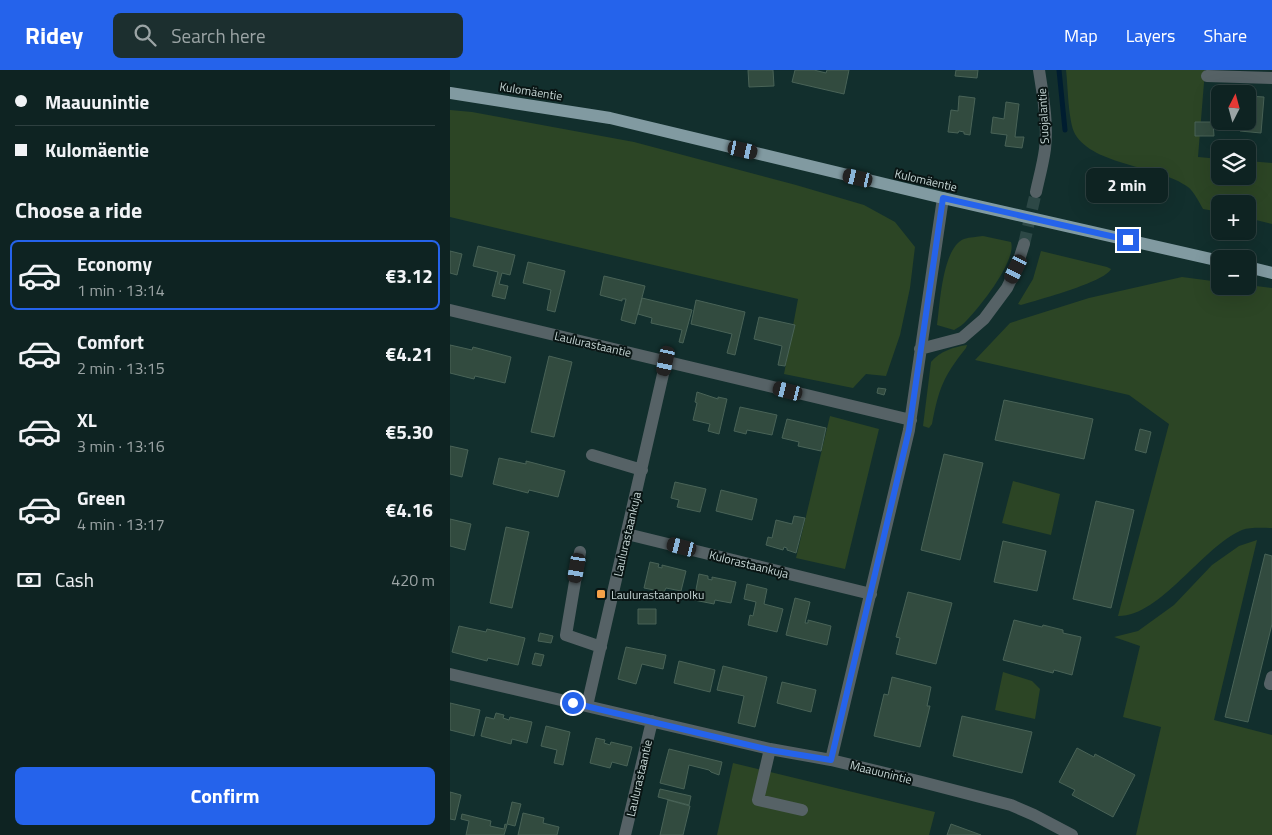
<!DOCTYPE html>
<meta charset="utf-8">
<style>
:root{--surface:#0e2322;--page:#1c2f2f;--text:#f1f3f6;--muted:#9ba4a5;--line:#2e4040;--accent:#2563eb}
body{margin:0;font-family:"Titillium Web",sans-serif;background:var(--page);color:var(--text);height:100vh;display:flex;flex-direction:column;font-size:19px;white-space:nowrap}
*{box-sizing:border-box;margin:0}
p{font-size:16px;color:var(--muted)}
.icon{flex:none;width:28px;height:28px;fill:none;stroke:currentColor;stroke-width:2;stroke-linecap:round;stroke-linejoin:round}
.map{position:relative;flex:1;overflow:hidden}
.sheet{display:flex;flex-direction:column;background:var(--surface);width:450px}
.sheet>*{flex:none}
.top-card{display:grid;align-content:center;height:110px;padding:0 15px;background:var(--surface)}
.needle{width:32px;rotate:6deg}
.tools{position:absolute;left:761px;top:15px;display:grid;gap:10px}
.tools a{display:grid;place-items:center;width:45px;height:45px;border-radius:8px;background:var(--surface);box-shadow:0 5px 20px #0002,0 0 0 1px var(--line);font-size:25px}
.end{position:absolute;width:22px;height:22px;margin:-11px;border:6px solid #2563eb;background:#fff;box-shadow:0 0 0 2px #fff}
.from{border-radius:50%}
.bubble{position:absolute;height:35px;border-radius:8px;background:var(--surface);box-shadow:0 5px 20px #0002,0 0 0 1px var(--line);font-size:16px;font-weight:700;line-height:35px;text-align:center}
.car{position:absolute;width:15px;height:30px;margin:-15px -8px;border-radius:6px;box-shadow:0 0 4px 1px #0007;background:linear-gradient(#222 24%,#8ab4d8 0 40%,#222 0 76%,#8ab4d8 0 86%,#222 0)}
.top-card b{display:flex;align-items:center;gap:18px;height:48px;font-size:19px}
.top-card b+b{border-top:1px solid var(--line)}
.top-card i{width:12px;height:12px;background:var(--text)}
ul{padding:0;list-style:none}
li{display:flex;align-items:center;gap:15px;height:70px;margin:0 10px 8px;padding:0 5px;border:2px solid transparent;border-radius:8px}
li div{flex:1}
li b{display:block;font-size:19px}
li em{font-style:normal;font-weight:700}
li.active{border-color:var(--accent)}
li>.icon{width:45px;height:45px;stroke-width:1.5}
h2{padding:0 15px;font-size:22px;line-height:60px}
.pay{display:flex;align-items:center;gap:12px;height:55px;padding:0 15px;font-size:19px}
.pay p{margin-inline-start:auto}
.button{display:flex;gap:10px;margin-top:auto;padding:10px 15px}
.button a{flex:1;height:58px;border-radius:8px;background:var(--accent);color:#fff;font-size:20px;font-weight:700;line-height:58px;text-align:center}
header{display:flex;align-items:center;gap:30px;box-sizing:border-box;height:70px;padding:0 25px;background:var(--accent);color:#fff}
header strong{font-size:24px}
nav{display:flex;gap:28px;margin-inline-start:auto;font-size:18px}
.search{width:350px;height:45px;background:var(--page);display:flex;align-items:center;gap:12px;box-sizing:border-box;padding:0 18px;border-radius:8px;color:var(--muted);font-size:19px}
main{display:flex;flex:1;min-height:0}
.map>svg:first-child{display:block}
.green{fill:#2c4525}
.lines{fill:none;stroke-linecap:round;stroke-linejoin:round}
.stream{stroke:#001d30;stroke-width:5}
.building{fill:#324b3f;stroke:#496357}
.minor-tunnel{stroke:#2d4846;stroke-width:12;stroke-dasharray:12 6;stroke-linecap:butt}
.minor{stroke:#566266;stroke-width:12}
.major{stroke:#819aa1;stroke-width:12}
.route{stroke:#2563eb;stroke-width:6}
.poi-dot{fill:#f7a148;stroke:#091514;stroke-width:2}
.labels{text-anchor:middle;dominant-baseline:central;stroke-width:4;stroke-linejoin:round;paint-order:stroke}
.street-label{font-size:12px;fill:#c5d5d4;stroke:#091514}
.poi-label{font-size:12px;fill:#c5d5d4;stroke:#091514;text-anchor:start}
</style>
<header>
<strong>Ridey</strong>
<div class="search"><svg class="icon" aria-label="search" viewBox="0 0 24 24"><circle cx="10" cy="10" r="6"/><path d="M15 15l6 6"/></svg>Search here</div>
<nav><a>Map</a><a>Layers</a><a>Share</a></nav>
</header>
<main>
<section class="sheet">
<div class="top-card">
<b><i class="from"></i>Maauunintie</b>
<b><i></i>Kulomäentie</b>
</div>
<h2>Choose a ride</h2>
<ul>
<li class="active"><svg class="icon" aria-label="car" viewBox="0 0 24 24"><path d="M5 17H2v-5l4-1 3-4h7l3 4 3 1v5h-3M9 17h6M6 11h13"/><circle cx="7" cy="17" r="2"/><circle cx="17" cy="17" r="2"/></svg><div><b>Economy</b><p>1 min · 13:14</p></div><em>€3.12</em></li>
<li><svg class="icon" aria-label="car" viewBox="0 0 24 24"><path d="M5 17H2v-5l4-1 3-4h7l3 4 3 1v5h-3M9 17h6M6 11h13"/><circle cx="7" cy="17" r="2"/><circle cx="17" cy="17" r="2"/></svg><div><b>Comfort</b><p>2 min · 13:15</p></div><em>€4.21</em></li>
<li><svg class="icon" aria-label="car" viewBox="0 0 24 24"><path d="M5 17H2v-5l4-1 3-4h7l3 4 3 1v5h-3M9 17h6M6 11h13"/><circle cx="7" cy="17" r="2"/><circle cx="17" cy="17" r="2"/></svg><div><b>XL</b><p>3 min · 13:16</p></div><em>€5.30</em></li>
<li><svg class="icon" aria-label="car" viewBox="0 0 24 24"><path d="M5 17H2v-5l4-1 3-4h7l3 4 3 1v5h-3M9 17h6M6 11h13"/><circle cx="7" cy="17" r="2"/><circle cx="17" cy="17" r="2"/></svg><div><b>Green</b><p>4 min · 13:17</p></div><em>€4.16</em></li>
</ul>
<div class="pay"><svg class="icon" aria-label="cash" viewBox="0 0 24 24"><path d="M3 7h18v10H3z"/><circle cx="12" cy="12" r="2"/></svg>Cash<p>420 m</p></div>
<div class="button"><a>Confirm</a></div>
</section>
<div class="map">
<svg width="822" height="765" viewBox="0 0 822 765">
<rect width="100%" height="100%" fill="#122f2d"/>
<!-- green -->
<path class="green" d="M616,0H755L748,87L770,89V106H798V91L822,93V154L798,148V134H770V142L753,139C749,132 744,122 738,117C708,95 644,96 625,64C618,51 618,16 616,0Z
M0,40L22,42L184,72L346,115L414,135L445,152L465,177L460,218L450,265L436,306L416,304L403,318L334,304L348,229L0,147Z
M533,166L561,172C567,190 530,237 517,250C514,254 509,257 504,260L487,255C490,235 492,178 514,169C520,167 527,167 533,166Z
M591,181L657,197L661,199C655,212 588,230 571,235L568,234L583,209Z
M732,207L770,212V216L798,215L822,218V458C813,458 800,457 792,460C752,477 710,547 668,546L719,354L679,325L525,290L560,253L639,228Z
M517,275L516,278C493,307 489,318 482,354L479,358L473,356L481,292C490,281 504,277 517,275Z
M380,346L429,359L395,499L346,488Z
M563,411L610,424L601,465L552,453Z
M807,470L764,650L822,665V765H686L711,657L673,647L690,576L664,567L688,561L724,535L762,495L789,476Z
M553,602L582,611L590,619L585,649L545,640Z
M283,693L485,742L479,765H267Z"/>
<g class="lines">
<!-- stream -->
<path class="stream" d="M609,0L615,60"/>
</g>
<!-- building -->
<path class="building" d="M298,0H323L324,16L299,17Z
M345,0H364L376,3L377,0H399L394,24L342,12Z
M506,0H528L527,8L505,6Z
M509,26L525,28L520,65L514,64V62L509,61L508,63L498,62L501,40L508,41Z
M798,26L814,27L811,63L790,61L791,51H798Z
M556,32L569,34L565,67H574L572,78L555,76L557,65L541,63L543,47L554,49Z
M745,52H763L764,66H745Z
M28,176L65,185L60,205L52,203L49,214L58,216L55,229L42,226L48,202L23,196Z
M0,181L12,184L7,205L0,203Z
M78,192L115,201L105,242L97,240L101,220L73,213Z
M154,206L195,216L185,254L171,250L176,229H172V231L150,225Z
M192,228L242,240L233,273L229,272L232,260L201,253L202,248L188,244Z
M246,230L295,242L285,285L277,283L282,264L241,254Z
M309,247L345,255L335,296L328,295L332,276L304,269Z
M0,275L22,280L23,277L61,287L55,313L25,306L24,309L0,303Z
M99,286L122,292L104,367L81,362Z
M428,318L436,319L434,325L427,323Z
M247,322L268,329V327L277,329L269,364L258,361L260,354L243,350L247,333L245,332Z
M554,330L643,349L634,389L545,370Z
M290,337L327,345L322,365L297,360L296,364L284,361Z
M337,349L376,358L371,381L348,376L349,372L332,368Z
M690,359L701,362L696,383L685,380Z
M0,376L18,380L12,407L0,404Z
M494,384L533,393L510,490L471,480Z
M49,388L76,394V391L115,401L108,427L79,420L78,423L43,414Z
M225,412L256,419L250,442L227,437L229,430L221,428Z
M271,420L307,429L302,450L266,441Z
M646,431L684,440L661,538L623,529Z
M344,446L355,448L346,483L337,480V478L334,477L333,480L316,475L318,467L322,468L326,450L342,454Z
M0,449L21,454L15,480L0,476Z
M56,457L79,462L62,538L40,533Z
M553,471L596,481L587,521L544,512Z
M815,484L822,486V554L798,652L775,647Z
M200,492L209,494L208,497L212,498V495L236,501L231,521L216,518L214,522L194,518Z
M249,504L258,506V509L262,510V507L286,512L281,533L265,530L264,534L244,530Z
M297,514L317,519L314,534L333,539L327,562L298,555L300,545L303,546L306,532L294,529Z
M458,522L502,533L486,594L446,584L450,568L446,567Z
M345,528L360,532L355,553H358V550L381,556L377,575L336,565Z
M188,539H206V554H188Z
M564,550L592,557L593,555L613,560V563L631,567L622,605L604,600L603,603L553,590Z
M9,556L36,562L37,559L75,568L68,595L38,588L37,591L2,582Z
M90,563L103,566L101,573L88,571Z
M176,577L216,585L213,599L192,594L186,614L168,609Z
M85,583L94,585L91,596L82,594Z
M229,591L265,600L260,622L224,613Z
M273,596L317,607L305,657L288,653L294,626L267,620Z
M442,607L481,617L477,636H480L470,677L424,666L434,624L438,625Z
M332,612L366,620L361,642L327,633Z
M0,633L30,640L24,666L0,660Z
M46,643L54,645L53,648L59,650L60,647L82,652L77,673L62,669L61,674L31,666L36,647L44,649Z
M512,646L582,662L572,703L503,686Z
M96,656L120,662L113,695L104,693L107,680L91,676Z
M146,668L155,670L154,673L160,675L161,672L182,677L177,696L162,692L160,698L140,693Z
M627,678L644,687L645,684L685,705L663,747L622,725L625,720L609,712Z
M219,679L272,692L269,705L261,702L259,700L239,695L234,719L210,713Z
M210,719L241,726L239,735L208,727Z
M0,722L11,725L5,750L0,749Z
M218,730L240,736L233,765H210Z
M62,732L71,734L65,756L57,754Z
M73,743L94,748L93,753L109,757L107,765H68Z
M12,744L41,751L40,756L54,759L55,754L57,755L54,765H16L19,751L11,749Z
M501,754L531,765H497Z"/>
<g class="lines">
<!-- minor-tunnel -->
<path class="minor-tunnel" d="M574,174L586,122"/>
<!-- minor -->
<path class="minor" d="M757,6L822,8
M586,122C589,108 593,94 595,79C598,53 593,26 589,0
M0,240L461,350
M470,279L512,268L534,249L557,218L566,199L574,174
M142,385L192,400
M177,464L421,524
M130,482L116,565L151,577
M0,604L320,679L381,690L472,712L561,735L584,745L622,765
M822,607L820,614H822
M137,636L216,291
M320,679L308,730L352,740
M381,690L459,360L493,128
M175,765L202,651"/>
<!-- major -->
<path class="major" d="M0,23L160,48L493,128L770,191
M798,197L822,203"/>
</g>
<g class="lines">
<!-- route -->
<path class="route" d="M123,633L320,680L381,690L459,360L493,128L678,170"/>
</g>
<!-- markers -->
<rect class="poi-dot" x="146" y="519" width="10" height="10" rx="2.5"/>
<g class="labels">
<!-- street labels -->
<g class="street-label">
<text transform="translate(81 21) rotate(9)">Kulomäentie</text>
<text transform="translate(593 46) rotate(-93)">Suojalantie</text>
<text transform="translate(476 110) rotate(13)">Kulomäentie</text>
<text transform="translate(143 274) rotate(13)">Laulurastaantie</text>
<text transform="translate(177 464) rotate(-77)">Laulurastaankuja</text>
<text transform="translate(299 494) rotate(14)">Kulorastaankuja</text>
<text transform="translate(431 702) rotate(14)">Maauunintie</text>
<text transform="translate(189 708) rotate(-77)">Laulurastaantie</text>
</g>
<!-- poi labels -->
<g class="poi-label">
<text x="161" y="524">Laulurastaanpolku</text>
</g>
</g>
</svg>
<div class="tools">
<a><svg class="needle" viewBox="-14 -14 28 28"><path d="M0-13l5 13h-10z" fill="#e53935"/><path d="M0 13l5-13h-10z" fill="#9ba4a5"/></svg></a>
<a><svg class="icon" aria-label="layers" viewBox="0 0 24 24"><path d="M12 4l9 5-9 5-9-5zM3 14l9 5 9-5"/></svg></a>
<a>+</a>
<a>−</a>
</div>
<i class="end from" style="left:123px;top:633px"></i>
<i class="end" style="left:678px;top:170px"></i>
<div class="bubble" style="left:636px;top:98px;width:82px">2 min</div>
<i class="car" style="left:293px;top:80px;rotate:103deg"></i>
<i class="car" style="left:408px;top:108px;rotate:283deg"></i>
<i class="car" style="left:566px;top:199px;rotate:206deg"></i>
<i class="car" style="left:216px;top:291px;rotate:192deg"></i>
<i class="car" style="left:338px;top:321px;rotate:284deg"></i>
<i class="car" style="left:232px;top:477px;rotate:284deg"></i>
<i class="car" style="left:127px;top:498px;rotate:190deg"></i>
</div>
</main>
